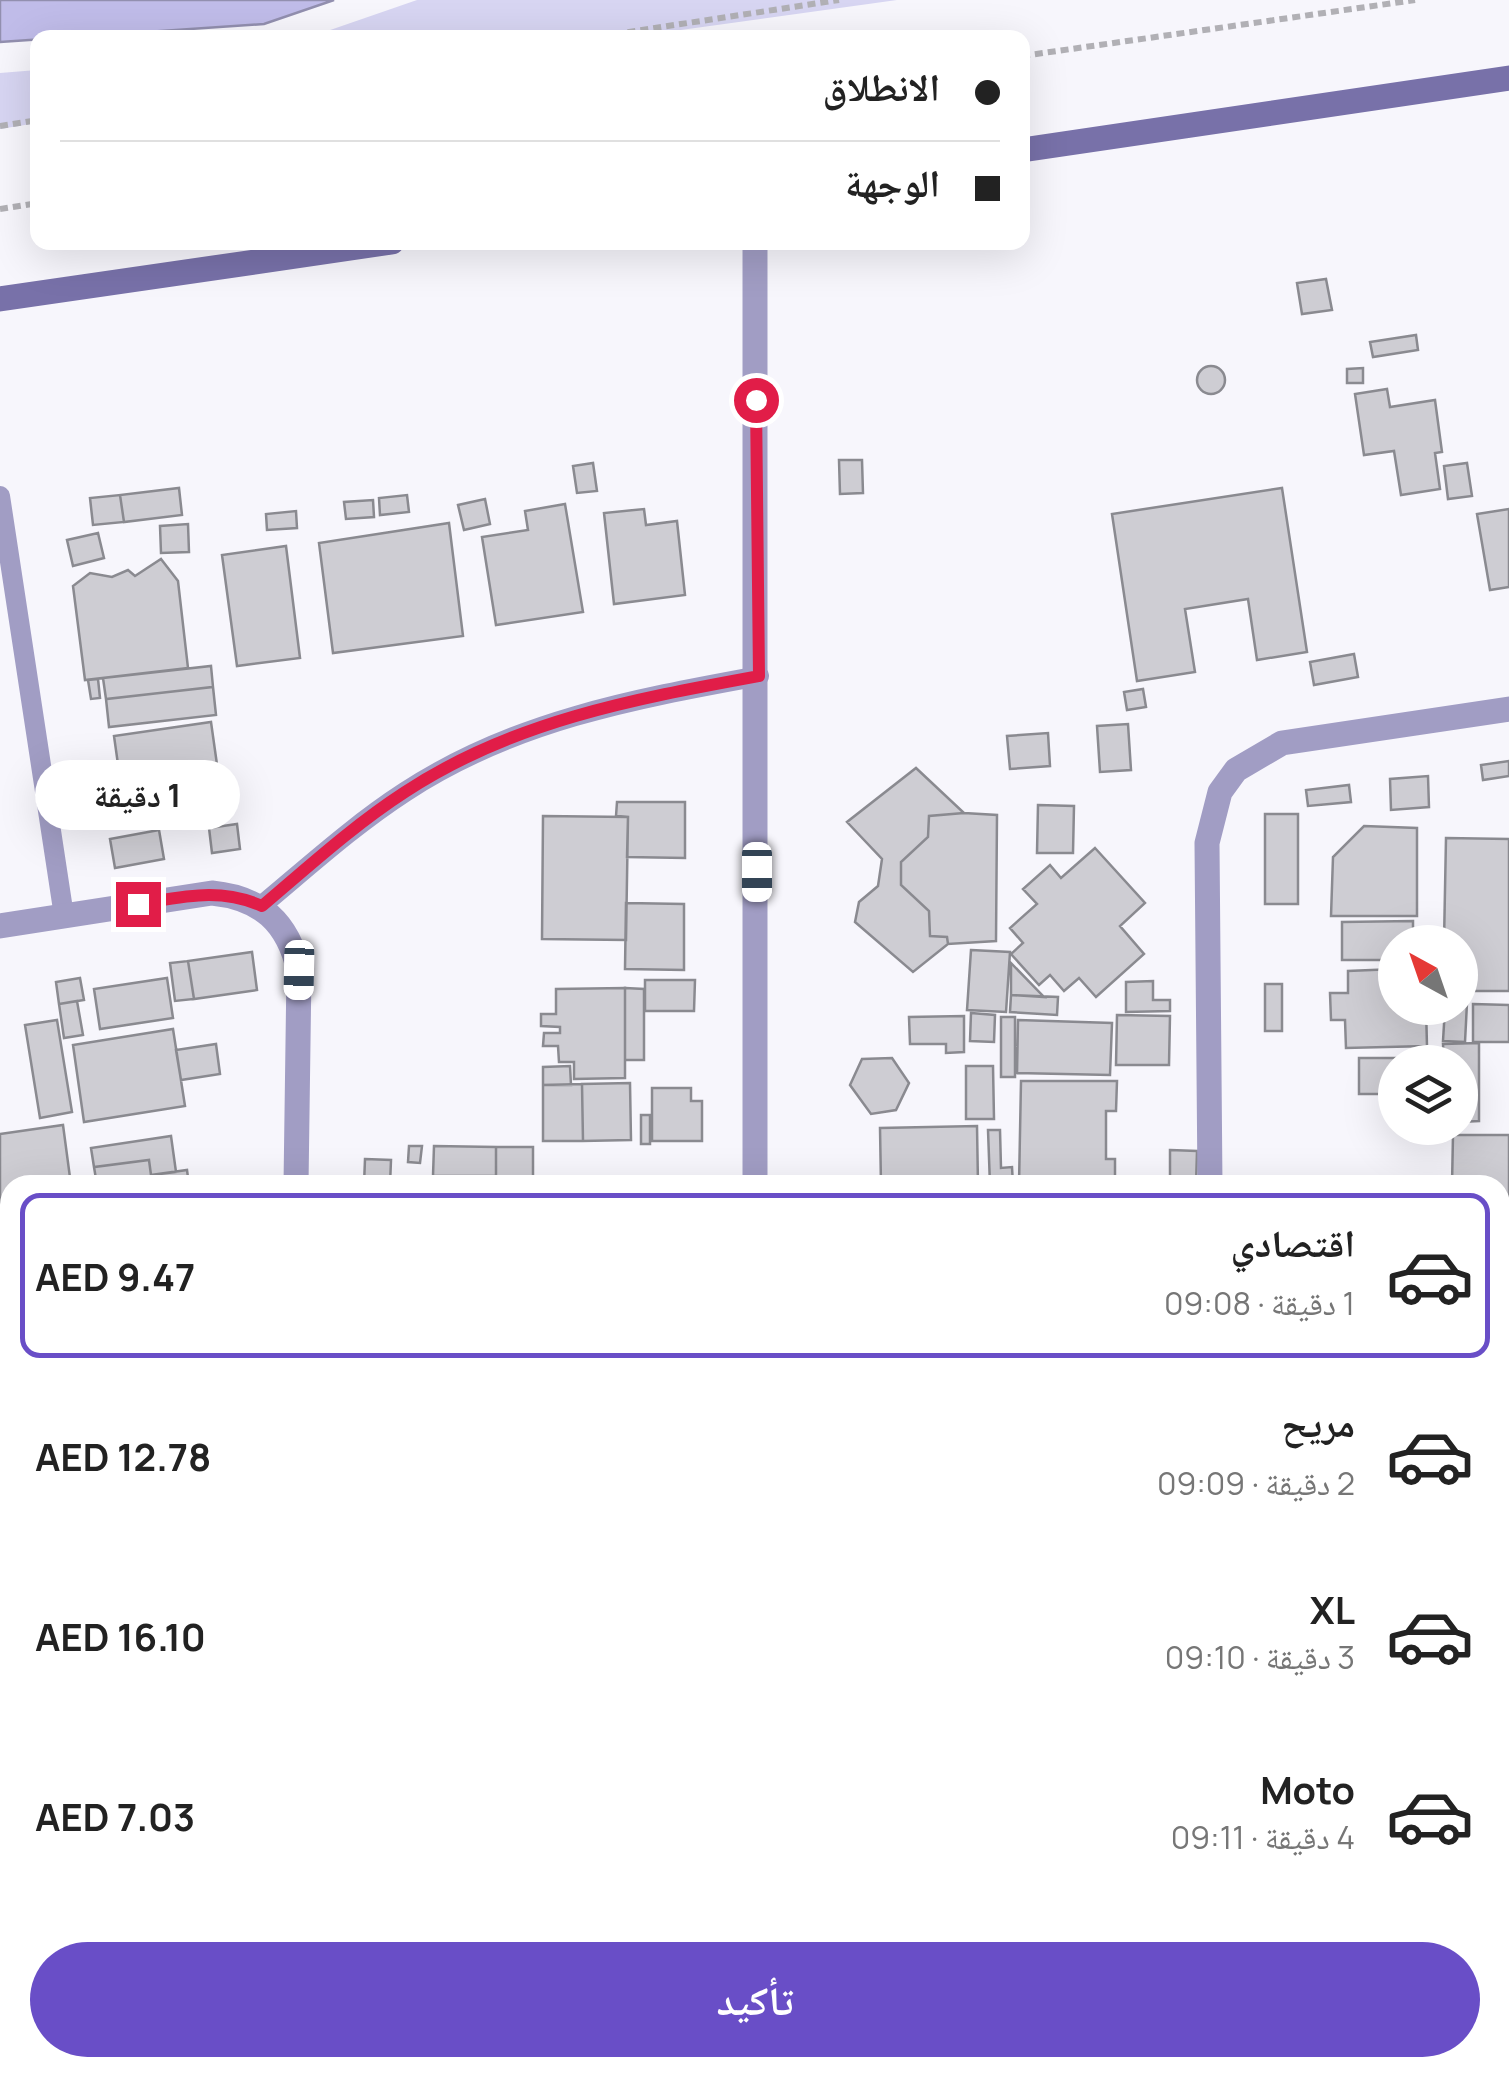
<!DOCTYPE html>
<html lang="ar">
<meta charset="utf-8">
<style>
:root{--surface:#fff;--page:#f6f6f6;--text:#222;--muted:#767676;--line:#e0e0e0;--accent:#694ec7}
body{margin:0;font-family:Manrope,"Noto Naskh Arabic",sans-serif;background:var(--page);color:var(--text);direction:rtl;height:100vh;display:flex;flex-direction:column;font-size:38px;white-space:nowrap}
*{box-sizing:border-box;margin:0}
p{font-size:32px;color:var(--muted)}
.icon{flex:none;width:55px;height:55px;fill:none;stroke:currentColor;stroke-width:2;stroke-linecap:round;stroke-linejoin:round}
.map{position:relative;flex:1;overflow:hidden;direction:ltr}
.side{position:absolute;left:0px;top:1175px;width:1510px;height:902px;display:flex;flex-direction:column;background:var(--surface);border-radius:30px 30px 0 0;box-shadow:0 10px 40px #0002;direction:rtl}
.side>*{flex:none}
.banner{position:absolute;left:30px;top:30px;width:1000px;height:220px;border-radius:20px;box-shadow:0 10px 40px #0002;direction:rtl;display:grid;align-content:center;height:220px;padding:0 30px;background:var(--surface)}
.needle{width:65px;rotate:320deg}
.fabs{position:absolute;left:1378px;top:925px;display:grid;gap:20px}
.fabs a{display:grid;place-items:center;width:100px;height:100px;border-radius:50%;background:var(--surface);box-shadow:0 10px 40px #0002;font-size:50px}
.end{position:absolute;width:45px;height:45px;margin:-22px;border:12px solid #e11d48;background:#fff;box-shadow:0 0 0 5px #fff}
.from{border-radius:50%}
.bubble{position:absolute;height:70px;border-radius:35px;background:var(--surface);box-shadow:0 10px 40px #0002;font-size:32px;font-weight:700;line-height:70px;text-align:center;direction:rtl}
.car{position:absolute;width:30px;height:60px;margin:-30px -15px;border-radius:12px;box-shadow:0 0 8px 2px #0007;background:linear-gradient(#fff 24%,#345 0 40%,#fff 0 76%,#345 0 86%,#fff 0)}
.banner b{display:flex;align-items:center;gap:35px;height:95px;font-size:38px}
.banner b+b{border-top:2px solid var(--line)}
.banner i{width:25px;height:25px;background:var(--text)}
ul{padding:18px 0 0;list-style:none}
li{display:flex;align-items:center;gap:30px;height:165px;margin:0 20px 15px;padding:0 10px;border:5px solid transparent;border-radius:20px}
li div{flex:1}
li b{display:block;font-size:38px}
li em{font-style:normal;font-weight:700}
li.current{border-color:var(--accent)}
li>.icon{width:90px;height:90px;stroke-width:1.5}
.action{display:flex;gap:20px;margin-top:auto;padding:20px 30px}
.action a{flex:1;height:115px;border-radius:60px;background:var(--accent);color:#fff;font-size:40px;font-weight:700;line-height:115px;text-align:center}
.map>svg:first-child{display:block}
.green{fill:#d7d5f2}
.water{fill:#c0bce9;stroke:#928faf;stroke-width:2.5}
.building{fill:#cecdd3;stroke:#8a8a90;stroke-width:2.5}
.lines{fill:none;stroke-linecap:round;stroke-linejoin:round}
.path{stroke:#b1b0b5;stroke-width:6;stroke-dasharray:8 5;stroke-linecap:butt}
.service{stroke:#a19dc4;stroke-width:20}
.minor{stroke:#a19dc4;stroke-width:25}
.secondary{stroke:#7871a9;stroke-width:25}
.route{stroke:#e11d48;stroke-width:12}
</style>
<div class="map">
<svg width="1509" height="2076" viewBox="0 0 1509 2076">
<rect width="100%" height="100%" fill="#f7f6fc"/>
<!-- green -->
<path class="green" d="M417,0H897L623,38L310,37Z
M37,70V123L0,129V73Z"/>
<!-- water -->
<path class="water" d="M0,0H334L264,24L0,42Z"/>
<!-- building -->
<path class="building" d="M1326,279L1332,310L1302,314L1297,283Z
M1416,335L1418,350L1373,357L1370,342Z
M1197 380a14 14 0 1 1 28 0a14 14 0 1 1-28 0Z
M1363,368V383H1347V369Z
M1387,389L1390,407L1435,400L1442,452L1435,453L1440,489L1401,495L1394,451L1364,455L1355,394Z
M839,460H862L863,493L840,494Z
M593,463L597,491L577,493L573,466Z
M1467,463L1472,496L1448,499L1444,466Z
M179,488L182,515L124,522L120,495Z
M1282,488L1307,652L1257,660L1248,599L1185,609L1195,672L1137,681L1112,514Z
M120,495L124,522L93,525L90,498Z
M407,495L409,512L380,515L379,498Z
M485,499L490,524L464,530L458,505Z
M373,500L374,517L346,519L344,502Z
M565,504L583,612L496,625L482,537L528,530L525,511Z
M644,509L646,525L677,521L685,595L614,604L604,513Z
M1509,509V587L1490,590L1477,514Z
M296,511L297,528L267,530L266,514Z
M449,523L463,636L333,653L319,543Z
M188,524L189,552L161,553L160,526Z
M98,533L104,558L73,566L67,540Z
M286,546L300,658L237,666L222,555Z
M161,559L178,581L188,668L85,680L73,586L90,573L112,577L128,570L135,576Z
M1354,654L1358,677L1314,685L1310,662Z
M211,666L213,687L106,699L103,678Z
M98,679L100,698L91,699L88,680Z
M213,687L216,715L109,727L106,699Z
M1143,689L1146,707L1127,710L1124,692Z
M211,722L223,807L126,821L114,736Z
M1128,724L1131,770L1100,772L1097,726Z
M1048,733L1050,766L1010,769L1007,736Z
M1509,761V776L1483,780L1481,765Z
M916,768L964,813L929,816L928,837L901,862V885L929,911L930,936L947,937L948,944L913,972L855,922L859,902L878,886L882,859L847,822Z
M1428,776L1429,807L1391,810L1390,779Z
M1349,785L1351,802L1308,806L1306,790Z
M617,802H685V858L627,857L628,817L616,816Z
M1038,805L1074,806L1073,853H1037Z
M964,813L997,815L996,941L948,944L947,937L930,936L929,911L901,885V862L928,837L929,816Z
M1265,814H1298V904H1265Z
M543,816L628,817L626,940L542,939Z
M237,824L240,849L212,853L209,828Z
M1364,826L1417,828V916H1331L1333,857Z
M159,830L164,859L115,868L110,839Z
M1446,838L1509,839V991H1460V942H1444Z
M1095,848L1145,903L1120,926L1144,954L1096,997L1079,978L1064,991L1050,975L1039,985L1011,954L1023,943L1010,928L1037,904L1023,889L1050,865L1061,878Z
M626,903L684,904V970L625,969Z
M1413,921V942H1395V960H1342V922Z
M971,950L1010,952L1006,1012L967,1010Z
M252,952L257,990L194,999L188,961Z
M188,961L194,999L175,1001L170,963Z
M1011,963L1044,997L1011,995Z
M1395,969V1008H1426L1427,1046L1346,1048L1345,1020H1331L1330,993H1348V971Z
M80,978L84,1000L59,1004L56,982Z
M167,978L173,1018L100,1029L94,989Z
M645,980H695L694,1011H645Z
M1153,981V1000H1170V1011L1126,1012V982Z
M1265,984H1282V1031H1265Z
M625,988L644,989V1060H625Z
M625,988V1078L574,1079V1062H559L558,1046H543L544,1033H560V1027L541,1026V1014H556V989Z
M1011,995L1058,997L1057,1015L1010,1012Z
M77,1001L83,1035L64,1038L59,1004Z
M1460,1003H1467L1465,1042L1443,1041L1445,1008H1460Z
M1473,1004L1509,1005V1042H1473Z
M971,1013L995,1015L994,1042L970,1041Z
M1117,1015L1170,1016L1169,1065H1116Z
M964,1016V1052L946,1053V1044H910L909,1017Z
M1001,1017H1015V1077H1001Z
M57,1020L72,1112L40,1118L25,1025Z
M1018,1020L1112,1023L1110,1075L1017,1073Z
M173,1029L185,1106L84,1122L73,1045Z
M1479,1043V1121L1460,1122V1062H1444L1443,1044Z
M216,1044L220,1074L181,1080L176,1050Z
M892,1058L909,1083L896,1110L871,1114L850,1085L862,1059Z
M1359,1058H1411V1062H1395V1094H1359Z
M570,1066L571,1085H543V1067Z
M966,1066H993L994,1119H966Z
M1021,1081H1117L1116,1111H1106V1159H1115V1185H1019Z
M630,1083L631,1140L583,1141L582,1084Z
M582,1084L583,1141H543V1085Z
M652,1088H691V1101H702V1141H652Z
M641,1115H650V1144H641Z
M63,1125L71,1185H10V1225L0,1226V1134Z
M977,1126L978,1185H881L880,1128Z
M1411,1128H1436V1138H1411Z
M988,1130H1000L1001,1168L1012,1167L1013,1185H990Z
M1453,1135H1509V1235H1500V1185H1452Z
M171,1136L176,1172L151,1175L149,1160L94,1167L91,1148Z
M409,1146H422L420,1163L408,1162Z
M434,1146L496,1147V1176H433Z
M496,1147H533V1185H447V1176H496Z
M1170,1150L1197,1151L1196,1185H1170Z
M365,1159L391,1160L390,1185H364Z
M149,1160L151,1175L187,1170L189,1185H97L94,1167Z
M1115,1178H1170V1185H1115Z
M10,1225V1260L0,1261V1226Z
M1500,1244H1509V1268H1500Z
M1500,1268H1509V1286H1500Z
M0,1335H10V1432L0,1431Z
M1500,1373H1509V1478H1500Z
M0,1483H10V1606H0Z
M1500,1670H1506L1509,1678V1752H1500Z
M0,1679H10V1702H0Z
M0,1714H10V1794H0Z
M1500,1789H1509V1861L1500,1862Z
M0,1794H10V1841H0Z
M0,1890H10V1977H0Z
M398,2068H497V2076H398Z
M537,2068H568V2076H537Z
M586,2068H667V2075L586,2074Z
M694,2068H730L729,2076H694Z
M876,2068H990L989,2076H876Z
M1011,2068H1123V2076H1011Z"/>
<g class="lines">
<!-- path -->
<path class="path" d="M589,38L839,0
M1022,56L1415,0
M0,126L38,120
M0,209L38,203"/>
<!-- service -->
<path class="service" d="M0,496L64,916
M261,906C308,867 354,825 405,792C513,721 634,699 759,676"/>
<!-- minor -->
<path class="minor" d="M0,926L212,893C261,898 288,922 299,971L296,1185
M755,1185V242
M1210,1185L1207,843L1220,792L1236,770L1282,743L1509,709
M313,2068V2076
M1216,2068V2076
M755,2076V2068"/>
<!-- secondary -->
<path class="secondary" d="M1022,150L1509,78
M0,299L392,242"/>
</g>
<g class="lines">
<!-- route -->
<path class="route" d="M138,904C183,897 219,887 262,906C308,867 354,825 405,792C513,721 634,699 759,676L756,400"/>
</g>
</svg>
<div class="fabs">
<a><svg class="needle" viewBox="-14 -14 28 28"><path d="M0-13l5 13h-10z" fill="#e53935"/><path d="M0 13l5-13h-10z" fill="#767676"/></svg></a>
<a><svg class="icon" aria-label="layers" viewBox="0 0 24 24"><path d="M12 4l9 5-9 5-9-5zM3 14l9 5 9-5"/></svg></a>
</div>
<i class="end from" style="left:756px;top:400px"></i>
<i class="end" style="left:138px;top:904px"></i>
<div class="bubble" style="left:35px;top:760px;width:205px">1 دقيقة</div>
<i class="car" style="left:757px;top:872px;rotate:180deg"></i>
<i class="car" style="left:299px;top:970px;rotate:181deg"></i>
<div class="banner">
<b><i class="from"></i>الانطلاق</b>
<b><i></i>الوجهة</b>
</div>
<section class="side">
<ul>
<li class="current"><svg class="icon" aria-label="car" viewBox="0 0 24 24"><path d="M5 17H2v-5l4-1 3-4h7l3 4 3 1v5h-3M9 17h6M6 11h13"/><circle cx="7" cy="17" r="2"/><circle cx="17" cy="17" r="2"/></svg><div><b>اقتصادي</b><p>1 دقيقة · 09:08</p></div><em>AED 9.47</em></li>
<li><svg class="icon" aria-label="car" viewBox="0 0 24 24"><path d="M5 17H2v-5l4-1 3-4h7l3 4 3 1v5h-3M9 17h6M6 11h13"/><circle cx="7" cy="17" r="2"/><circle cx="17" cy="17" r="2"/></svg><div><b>مريح</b><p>2 دقيقة · 09:09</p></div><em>AED 12.78</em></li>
<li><svg class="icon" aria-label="car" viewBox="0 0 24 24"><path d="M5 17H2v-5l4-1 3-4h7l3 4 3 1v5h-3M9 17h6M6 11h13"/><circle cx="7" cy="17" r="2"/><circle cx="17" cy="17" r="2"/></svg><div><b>XL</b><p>3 دقيقة · 09:10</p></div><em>AED 16.10</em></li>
<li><svg class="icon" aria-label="car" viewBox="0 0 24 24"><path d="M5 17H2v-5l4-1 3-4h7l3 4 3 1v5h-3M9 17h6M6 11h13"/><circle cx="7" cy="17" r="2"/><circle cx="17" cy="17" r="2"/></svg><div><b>Moto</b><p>4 دقيقة · 09:11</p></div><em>AED 7.03</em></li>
</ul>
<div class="action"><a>تأكيد</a></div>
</section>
</div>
